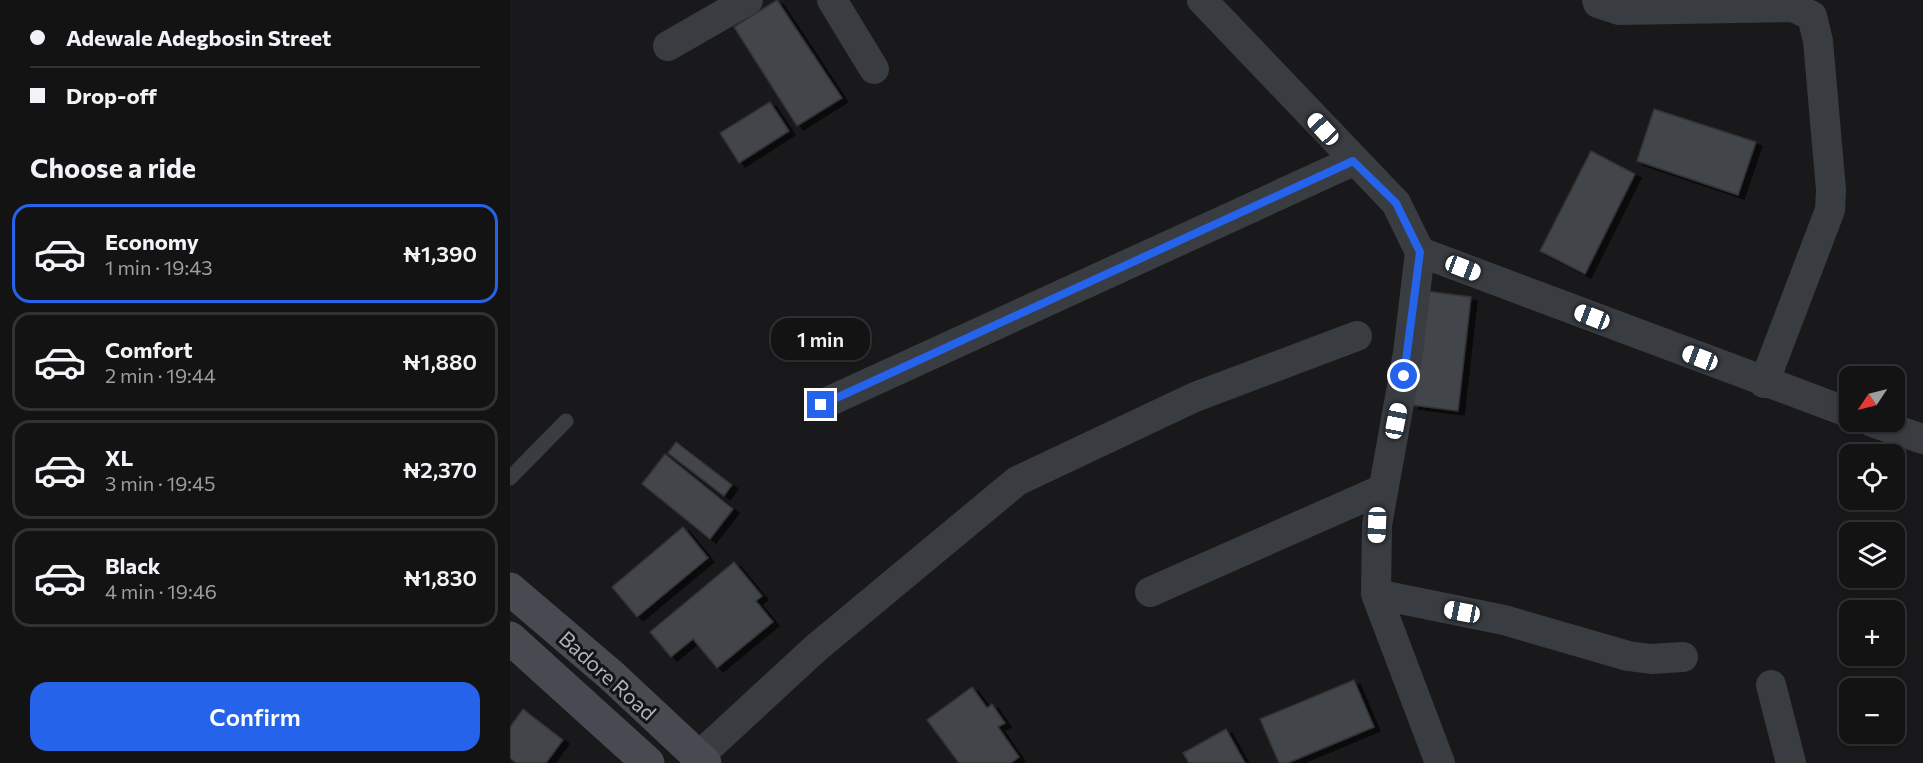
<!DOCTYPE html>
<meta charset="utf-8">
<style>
:root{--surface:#131314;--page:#1c1c1d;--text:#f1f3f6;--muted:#9d9ea0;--line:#323234;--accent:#2563eb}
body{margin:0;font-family:Commissioner,sans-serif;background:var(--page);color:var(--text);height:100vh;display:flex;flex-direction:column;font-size:22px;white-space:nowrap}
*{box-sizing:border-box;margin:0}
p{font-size:20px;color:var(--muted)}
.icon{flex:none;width:33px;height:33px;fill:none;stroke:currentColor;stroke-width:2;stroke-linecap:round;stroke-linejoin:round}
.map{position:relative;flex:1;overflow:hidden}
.drawer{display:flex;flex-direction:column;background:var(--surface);width:510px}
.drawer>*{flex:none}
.guide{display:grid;align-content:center;height:132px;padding:0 30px;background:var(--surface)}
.needle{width:39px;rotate:235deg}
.fabs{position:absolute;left:1329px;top:366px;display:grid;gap:12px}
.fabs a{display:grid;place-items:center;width:66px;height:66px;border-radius:12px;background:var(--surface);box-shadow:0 3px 9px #0003,0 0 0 2px var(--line);font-size:30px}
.end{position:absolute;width:27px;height:27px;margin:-14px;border:8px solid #2563eb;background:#fff;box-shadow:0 0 0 3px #fff}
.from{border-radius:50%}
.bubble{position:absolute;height:42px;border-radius:18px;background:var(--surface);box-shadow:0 3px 9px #0003,0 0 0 2px var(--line);font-size:20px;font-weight:600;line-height:42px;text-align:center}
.car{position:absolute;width:18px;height:36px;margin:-18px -9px;border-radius:8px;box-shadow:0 0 4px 2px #0007;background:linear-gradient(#fff 24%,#345 0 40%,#fff 0 76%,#345 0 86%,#fff 0)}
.guide b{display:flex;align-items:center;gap:21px;height:57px;font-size:22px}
.guide b+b{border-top:2px solid var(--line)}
.guide i{width:15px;height:15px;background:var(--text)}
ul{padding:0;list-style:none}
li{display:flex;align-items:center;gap:18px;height:99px;margin:0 12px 9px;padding:0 18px;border:3px solid var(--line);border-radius:18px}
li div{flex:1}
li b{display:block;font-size:22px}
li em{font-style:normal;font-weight:600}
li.on{border-color:var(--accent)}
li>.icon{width:54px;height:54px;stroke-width:1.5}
h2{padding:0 30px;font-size:27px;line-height:72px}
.cta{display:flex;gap:12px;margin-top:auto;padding:12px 30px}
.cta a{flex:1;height:69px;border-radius:18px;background:var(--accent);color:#fff;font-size:24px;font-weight:600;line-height:69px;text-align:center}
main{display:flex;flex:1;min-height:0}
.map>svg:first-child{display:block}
.building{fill:#434448;stroke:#333337;stroke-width:1.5;filter:url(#shadow)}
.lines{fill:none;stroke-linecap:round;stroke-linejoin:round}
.service{stroke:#393c41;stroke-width:15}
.minor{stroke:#393c41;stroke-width:30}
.secondary{stroke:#474b51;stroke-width:33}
.route{stroke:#2563eb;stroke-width:8}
.labels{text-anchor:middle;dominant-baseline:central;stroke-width:6;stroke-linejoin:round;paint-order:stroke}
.street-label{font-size:21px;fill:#aab2bc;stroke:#141416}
</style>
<main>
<section class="drawer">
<div class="guide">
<b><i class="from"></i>Adewale Adegbosin Street</b>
<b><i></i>Drop-off</b>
</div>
<h2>Choose a ride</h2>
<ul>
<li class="on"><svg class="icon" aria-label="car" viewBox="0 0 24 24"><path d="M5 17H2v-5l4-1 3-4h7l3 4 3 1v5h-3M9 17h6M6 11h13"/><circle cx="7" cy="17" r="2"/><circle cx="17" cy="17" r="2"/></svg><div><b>Economy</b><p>1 min · 19:43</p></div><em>₦1,390</em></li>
<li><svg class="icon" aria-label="car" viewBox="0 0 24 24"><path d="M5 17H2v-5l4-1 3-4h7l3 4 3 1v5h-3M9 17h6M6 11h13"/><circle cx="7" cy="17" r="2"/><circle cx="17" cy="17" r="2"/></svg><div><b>Comfort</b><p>2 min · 19:44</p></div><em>₦1,880</em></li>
<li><svg class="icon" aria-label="car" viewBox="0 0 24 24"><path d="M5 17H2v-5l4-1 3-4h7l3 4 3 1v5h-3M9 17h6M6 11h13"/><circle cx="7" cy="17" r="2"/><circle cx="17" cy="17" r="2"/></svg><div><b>XL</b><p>3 min · 19:45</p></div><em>₦2,370</em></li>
<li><svg class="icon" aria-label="car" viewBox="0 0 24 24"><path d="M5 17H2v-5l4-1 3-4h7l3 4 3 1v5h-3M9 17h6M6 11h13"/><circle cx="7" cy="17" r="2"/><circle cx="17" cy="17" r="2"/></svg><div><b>Black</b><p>4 min · 19:46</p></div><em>₦1,830</em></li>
</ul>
<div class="cta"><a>Confirm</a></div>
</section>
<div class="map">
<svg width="1413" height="763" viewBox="0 0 1413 763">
<defs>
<filter id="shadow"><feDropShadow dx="6" dy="4" stdDeviation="0" flood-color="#0009"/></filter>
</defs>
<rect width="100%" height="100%" fill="#19191b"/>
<!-- building -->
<path class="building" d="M267,0L332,98L287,126L224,27Z
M260,102L279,131L229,163L210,133Z
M1144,109L1246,142L1228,195L1127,161Z
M1081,151L1125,174L1075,274L1030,251Z
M916,291L961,297L948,411L902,405Z
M166,442L222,485L214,496L158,453Z
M155,454L223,509L200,539L132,484Z
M173,527L198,558L127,617L102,587Z
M224,562L252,596L246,601L263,622L207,668L183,639L161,657L140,632Z
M844,680L864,727L778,763H769L750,719Z
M462,687L477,708L482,704L495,723L488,727L509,757L501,763H449L417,720Z
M13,709L53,740L36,763H6L0,758V727Z
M716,729L735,763H679L673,753Z"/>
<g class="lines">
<!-- service -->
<path class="service" d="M0,478L56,421"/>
<!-- minor -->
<path class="minor" d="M322,0L364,69
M692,0L886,203L910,252L898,353L867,525L866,594L930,763
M1087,0L1088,3L1109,10L1283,7L1302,16L1308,41L1321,190L1320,210L1254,383
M158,46L238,0
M910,252L1340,413
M311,405L843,161
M1362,422L1413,439
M640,592L873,489
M866,594L994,620L1118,656L1141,659L1173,657
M1261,685L1281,763
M188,757L306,648L507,481L685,397L847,336"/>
<!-- secondary -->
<path class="secondary" d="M0,589L102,676L195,763
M0,638L138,763"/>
</g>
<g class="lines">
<!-- route -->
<path class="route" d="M311,405L843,161L886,203L910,252L894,376"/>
</g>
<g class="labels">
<!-- street labels -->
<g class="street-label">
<text transform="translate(98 675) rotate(42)">Badore Road</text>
</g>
</g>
</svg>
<div class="fabs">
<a><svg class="needle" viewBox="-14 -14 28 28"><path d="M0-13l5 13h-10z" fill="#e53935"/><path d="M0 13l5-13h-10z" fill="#9d9ea0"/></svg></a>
<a><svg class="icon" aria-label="locate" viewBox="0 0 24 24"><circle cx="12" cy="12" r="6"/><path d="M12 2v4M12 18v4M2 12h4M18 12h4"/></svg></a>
<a><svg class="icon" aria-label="layers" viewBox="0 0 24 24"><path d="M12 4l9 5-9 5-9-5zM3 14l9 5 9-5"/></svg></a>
<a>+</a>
<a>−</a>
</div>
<i class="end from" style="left:894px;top:376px"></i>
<i class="end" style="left:311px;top:405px"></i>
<div class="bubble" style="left:261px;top:318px;width:99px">1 min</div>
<i class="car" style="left:813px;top:129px;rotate:317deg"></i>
<i class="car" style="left:953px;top:268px;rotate:111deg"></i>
<i class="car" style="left:1082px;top:317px;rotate:291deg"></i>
<i class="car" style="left:1190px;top:358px;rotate:291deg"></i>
<i class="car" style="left:886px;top:421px;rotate:11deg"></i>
<i class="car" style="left:867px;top:525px;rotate:182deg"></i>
<i class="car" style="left:952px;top:612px;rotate:281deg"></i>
</div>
</main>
